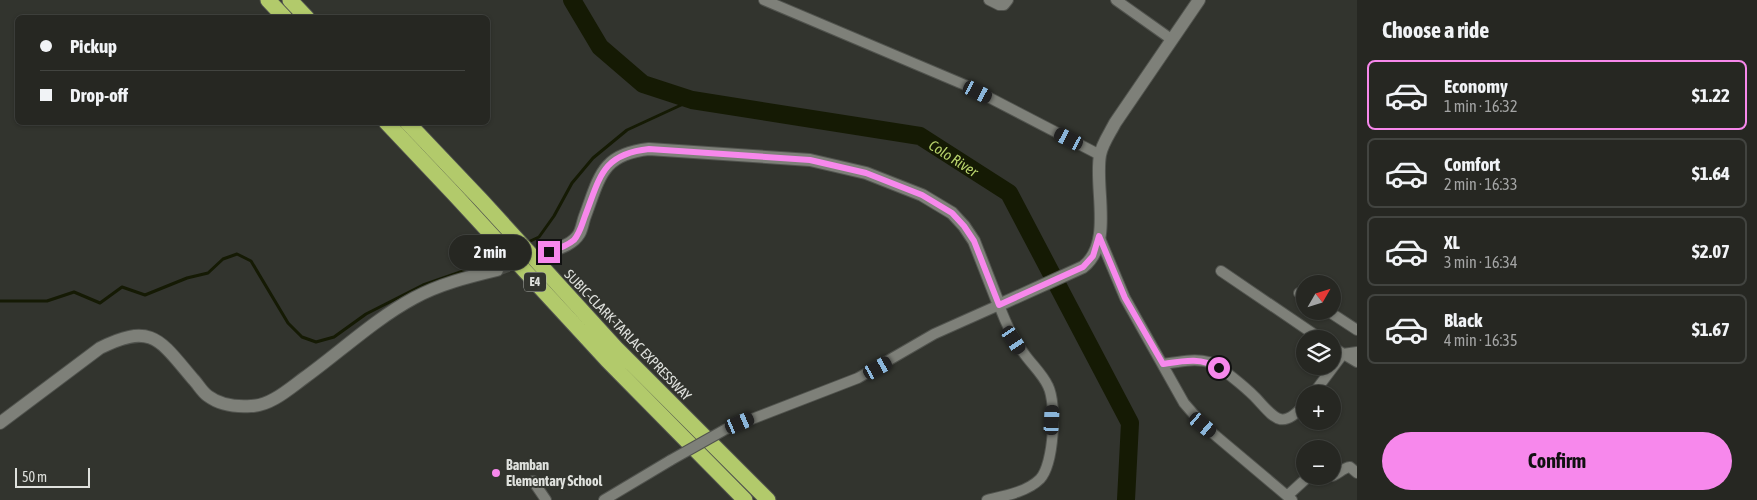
<!DOCTYPE html>
<meta charset="utf-8">
<style>
:root{--surface:#262722;--page:#32332f;--text:#f1f3f6;--muted:#a4a5a5;--line:#424440;--accent:#f788ec}
body{margin:0;font-family:"Asap Condensed",sans-serif;background:var(--page);color:var(--text);height:100vh;display:flex;flex-direction:column;font-size:19px;white-space:nowrap}
*{box-sizing:border-box;margin:0}
p{font-size:16px;color:var(--muted)}
.icon{flex:none;width:28px;height:28px;fill:none;stroke:currentColor;stroke-width:2;stroke-linecap:round;stroke-linejoin:round}
.map{position:relative;flex:1;overflow:hidden}
.panel{display:flex;flex-direction:column;background:var(--surface);width:400px}
.panel>*{flex:none}
.hud{position:absolute;left:15px;top:15px;width:475px;height:110px;border-radius:8px;box-shadow:0 1px 4px #0004,0 0 0 1px var(--line);display:grid;align-content:center;height:110px;padding:0 25px;background:var(--surface)}
.needle{width:32px;rotate:51deg}
.controls{position:absolute;left:1296px;top:275px;display:grid;gap:10px}
.controls a{display:grid;place-items:center;width:45px;height:45px;border-radius:50%;background:var(--surface);box-shadow:0 1px 4px #0004,0 0 0 1px var(--line);font-size:25px}
.scale{position:absolute;left:15px;bottom:12px;width:75px;box-sizing:border-box;padding-left:5px;border:2px solid #dfe1dd;border-top:0;font-size:14px;line-height:18px;white-space:nowrap;color:#dfe1dd;-webkit-text-stroke:4px #32342e;paint-order:stroke}
.end{position:absolute;width:22px;height:22px;margin:-11px;border:6px solid #f788ec;background:#111;box-shadow:0 0 0 2px #111}
.from{border-radius:50%}
.bubble{position:absolute;height:35px;border-radius:18px;background:var(--surface);box-shadow:0 1px 4px #0004,0 0 0 1px var(--line);font-size:16px;font-weight:700;line-height:35px;text-align:center}
.car{position:absolute;width:15px;height:30px;margin:-15px -8px;border-radius:6px;box-shadow:0 0 4px 1px #0007;background:linear-gradient(#222 24%,#8ab4d8 0 40%,#222 0 76%,#8ab4d8 0 86%,#222 0)}
.hud b{display:flex;align-items:center;gap:18px;height:48px;font-size:19px}
.hud b+b{border-top:1px solid var(--line)}
.hud i{width:12px;height:12px;background:var(--text)}
ul{padding:0;list-style:none}
li{display:flex;align-items:center;gap:15px;height:70px;margin:0 10px 8px;padding:0 15px;border:2px solid var(--line);border-radius:8px}
li div{flex:1}
li b{display:block;font-size:19px}
li em{font-style:normal;font-weight:700}
li.selected{border-color:var(--accent)}
li>.icon{width:45px;height:45px;stroke-width:1.5}
h2{padding:0 25px;font-size:22px;line-height:60px}
.button{display:flex;gap:10px;margin-top:auto;padding:10px 25px}
.button a{flex:1;height:58px;border-radius:30px;background:var(--accent);color:#111;font-size:20px;font-weight:700;line-height:58px;text-align:center}
main{display:flex;flex:1;min-height:0}
.map>svg:first-child{display:block}
.lines{fill:none;stroke-linecap:round;stroke-linejoin:round}
.stream{stroke:#151a04;stroke-width:3}
.river{stroke:#151a04;stroke-width:18}
.tertiary-tunnel{stroke:#4c4e48;stroke-width:12;stroke-dasharray:12 6;stroke-linecap:butt}
.minor-casing{stroke:#51534e;stroke-width:12}
.tertiary-casing{stroke:#51534e;stroke-width:14}
.motorway-casing{stroke:#51534e;stroke-width:17}
.minor{stroke:#7e8079;stroke-width:10}
.tertiary{stroke:#7e8079;stroke-width:12}
.motorway{stroke:#b2ca6b;stroke-width:15}
.minor-bridge-casing{stroke:#51534e;stroke-width:12;stroke-linecap:butt}
.minor-bridge{stroke:#7e8079;stroke-width:10}
.route{stroke:#f788ec;stroke-width:6}
.poi-dot{fill:#f788ec;stroke:#32342e;stroke-width:2}
.labels{text-anchor:middle;dominant-baseline:central;stroke-width:4;stroke-linejoin:round;paint-order:stroke}
.shield{fill:#32342e;stroke:#abada8;stroke-width:1}
.shield-label{font-size:12px;font-weight:bold;fill:#dfe1dd}
.street-label{font-size:14px;fill:#dfe1dd;stroke:#32342e}
.poi-label{font-size:14px;font-weight:bold;fill:#dfe1dd;stroke:#32342e;text-anchor:start}
.water-label{font-size:15px;font-style:italic;fill:#b8d26b;stroke:#32342e}
</style>
<main>
<div class="map">
<svg width="1357" height="500" viewBox="0 0 1357 500">
<rect width="100%" height="100%" fill="#32342e"/>
<g class="lines">
<!-- stream -->
<path class="stream" d="M526,243L539,237L554,216L572,183L593,158L627,130L692,100
M0,301H47L74,292L100,303L122,287L145,295L187,278L208,273L223,259L237,254L251,261L288,323L302,337L316,342L334,337L366,314L423,285L469,269L502,254"/>
<!-- river -->
<path class="river" id="s1" d="M572,0L600,47L643,84L692,100L920,136L1009,193L1130,423L1126,500"/>
<!-- tertiary-tunnel -->
<path class="tertiary-tunnel" d="M497,270L549,252"/>
<defs>
<path id="minor" d="M764,0L965,85L1100,155
M989,0L999,5H1004L1008,0
M1116,0L1171,39
M1099,236L1125,298L1184,403L1203,425L1292,500
M1221,271L1321,339
M1299,293L1305,297
M1328,311L1357,330
M1332,347L1357,362
M1163,364C1178,362 1194,358 1209,362C1219,365 1246,388 1255,397C1274,417 1281,432 1305,404
M1313,394L1343,354L1357,352
M726,429L858,378L934,334L999,305C1005,321 1012,338 1023,352C1031,364 1042,373 1048,386C1057,404 1054,464 1040,479C1027,492 1004,496 987,500
M1327,476C1336,478 1341,468 1350,467L1357,473
M533,481L546,500
M1287,496L1309,476
M604,500L671,460"/>
<path id="tertiary" d="M549,252C560,248 573,244 579,234C582,229 583,221 585,216C600,176 602,154 649,149L810,160L866,173L922,195L952,213L964,226L974,241L999,305L1083,267C1114,243 1094,188 1100,155C1102,144 1110,133 1115,123L1199,0
M0,423L100,348C152,322 160,340 193,379C198,384 202,392 208,396C220,405 236,407 251,406C270,406 289,389 304,378C340,352 375,319 414,298C440,284 468,277 497,270"/>
<path id="motorway" d="M268,0L285,18
M290,0L307,18
M386,122L455,195L607,360L745,500
M407,122L482,201L616,348L768,500"/>
</defs>
<!-- minor casing -->
<use href="#minor" class="minor-casing"/>
<!-- tertiary casing -->
<use href="#tertiary" class="tertiary-casing"/>
<!-- motorway casing -->
<use href="#motorway" class="motorway-casing"/>
<!-- minor -->
<use href="#minor" class="minor"/>
<!-- tertiary -->
<use href="#tertiary" class="tertiary"/>
<!-- motorway -->
<use href="#motorway" class="motorway"/>
<defs>
<path id="minor-bridge" d="M671,460L726,429"/>
</defs>
<!-- minor-bridge casing -->
<use href="#minor-bridge" class="minor-bridge-casing"/>
<!-- minor-bridge -->
<use href="#minor-bridge" class="minor-bridge"/>
</g>
<g class="lines">
<!-- route -->
<path class="route" d="M549,252C558,249 567,246 574,240C580,233 582,224 585,216C600,177 602,154 649,149L810,160L866,173L922,195L952,213L964,226L974,241L999,305L1083,267L1093,256L1099,236L1125,298L1163,364C1183,361 1201,357 1219,368"/>
</g>
<!-- markers -->
<circle class="poi-dot" cx="496" cy="473" r="5"/>
<g class="labels">
<!-- shield labels -->
<rect class="shield" x="524" y="272.5" width="22" height="19" rx="4"/>
<g class="shield-label">
<text x="535" y="282">E4</text>
</g>
<!-- street labels -->
<g class="street-label">
<text transform="translate(628 335) rotate(46)">SUBIC-CLARK-TARLAC EXPRESSWAY</text>
</g>
<!-- poi labels -->
<g class="poi-label">
<text x="506" y="465">Bamban<tspan x="506" dy="16">Elementary School</tspan></text>
</g>
<!-- water labels -->
<g class="water-label">
<text stroke="none"><textPath href="#s1" startOffset="434">Colo River</textPath></text>
</g>
</g>
</svg>
<div class="controls">
<a><svg class="needle" viewBox="-14 -14 28 28"><path d="M0-13l5 13h-10z" fill="#e53935"/><path d="M0 13l5-13h-10z" fill="#a4a5a5"/></svg></a>
<a><svg class="icon" aria-label="layers" viewBox="0 0 24 24"><path d="M12 4l9 5-9 5-9-5zM3 14l9 5 9-5"/></svg></a>
<a>+</a>
<a>−</a>
</div>
<div class="scale">50 m</div>
<i class="end from" style="left:1219px;top:368px"></i>
<i class="end" style="left:549px;top:252px"></i>
<div class="bubble" style="left:449px;top:235px;width:82px">2 min</div>
<i class="car" style="left:978px;top:92px;rotate:117deg"></i>
<i class="car" style="left:1069px;top:139px;rotate:297deg"></i>
<i class="car" style="left:1014px;top:340px;rotate:147deg"></i>
<i class="car" style="left:878px;top:368px;rotate:61deg"></i>
<i class="car" style="left:1052px;top:420px;rotate:3deg"></i>
<i class="car" style="left:740px;top:423px;rotate:67deg"></i>
<i class="car" style="left:1203px;top:425px;rotate:130deg"></i>
<div class="hud">
<b><i class="from"></i>Pickup</b>
<b><i></i>Drop-off</b>
</div>
</div>
<section class="panel">
<h2>Choose a ride</h2>
<ul>
<li class="selected"><svg class="icon" aria-label="car" viewBox="0 0 24 24"><path d="M5 17H2v-5l4-1 3-4h7l3 4 3 1v5h-3M9 17h6M6 11h13"/><circle cx="7" cy="17" r="2"/><circle cx="17" cy="17" r="2"/></svg><div><b>Economy</b><p>1 min · 16:32</p></div><em>$1.22</em></li>
<li><svg class="icon" aria-label="car" viewBox="0 0 24 24"><path d="M5 17H2v-5l4-1 3-4h7l3 4 3 1v5h-3M9 17h6M6 11h13"/><circle cx="7" cy="17" r="2"/><circle cx="17" cy="17" r="2"/></svg><div><b>Comfort</b><p>2 min · 16:33</p></div><em>$1.64</em></li>
<li><svg class="icon" aria-label="car" viewBox="0 0 24 24"><path d="M5 17H2v-5l4-1 3-4h7l3 4 3 1v5h-3M9 17h6M6 11h13"/><circle cx="7" cy="17" r="2"/><circle cx="17" cy="17" r="2"/></svg><div><b>XL</b><p>3 min · 16:34</p></div><em>$2.07</em></li>
<li><svg class="icon" aria-label="car" viewBox="0 0 24 24"><path d="M5 17H2v-5l4-1 3-4h7l3 4 3 1v5h-3M9 17h6M6 11h13"/><circle cx="7" cy="17" r="2"/><circle cx="17" cy="17" r="2"/></svg><div><b>Black</b><p>4 min · 16:35</p></div><em>$1.67</em></li>
</ul>
<div class="button"><a>Confirm</a></div>
</section>
</main>
